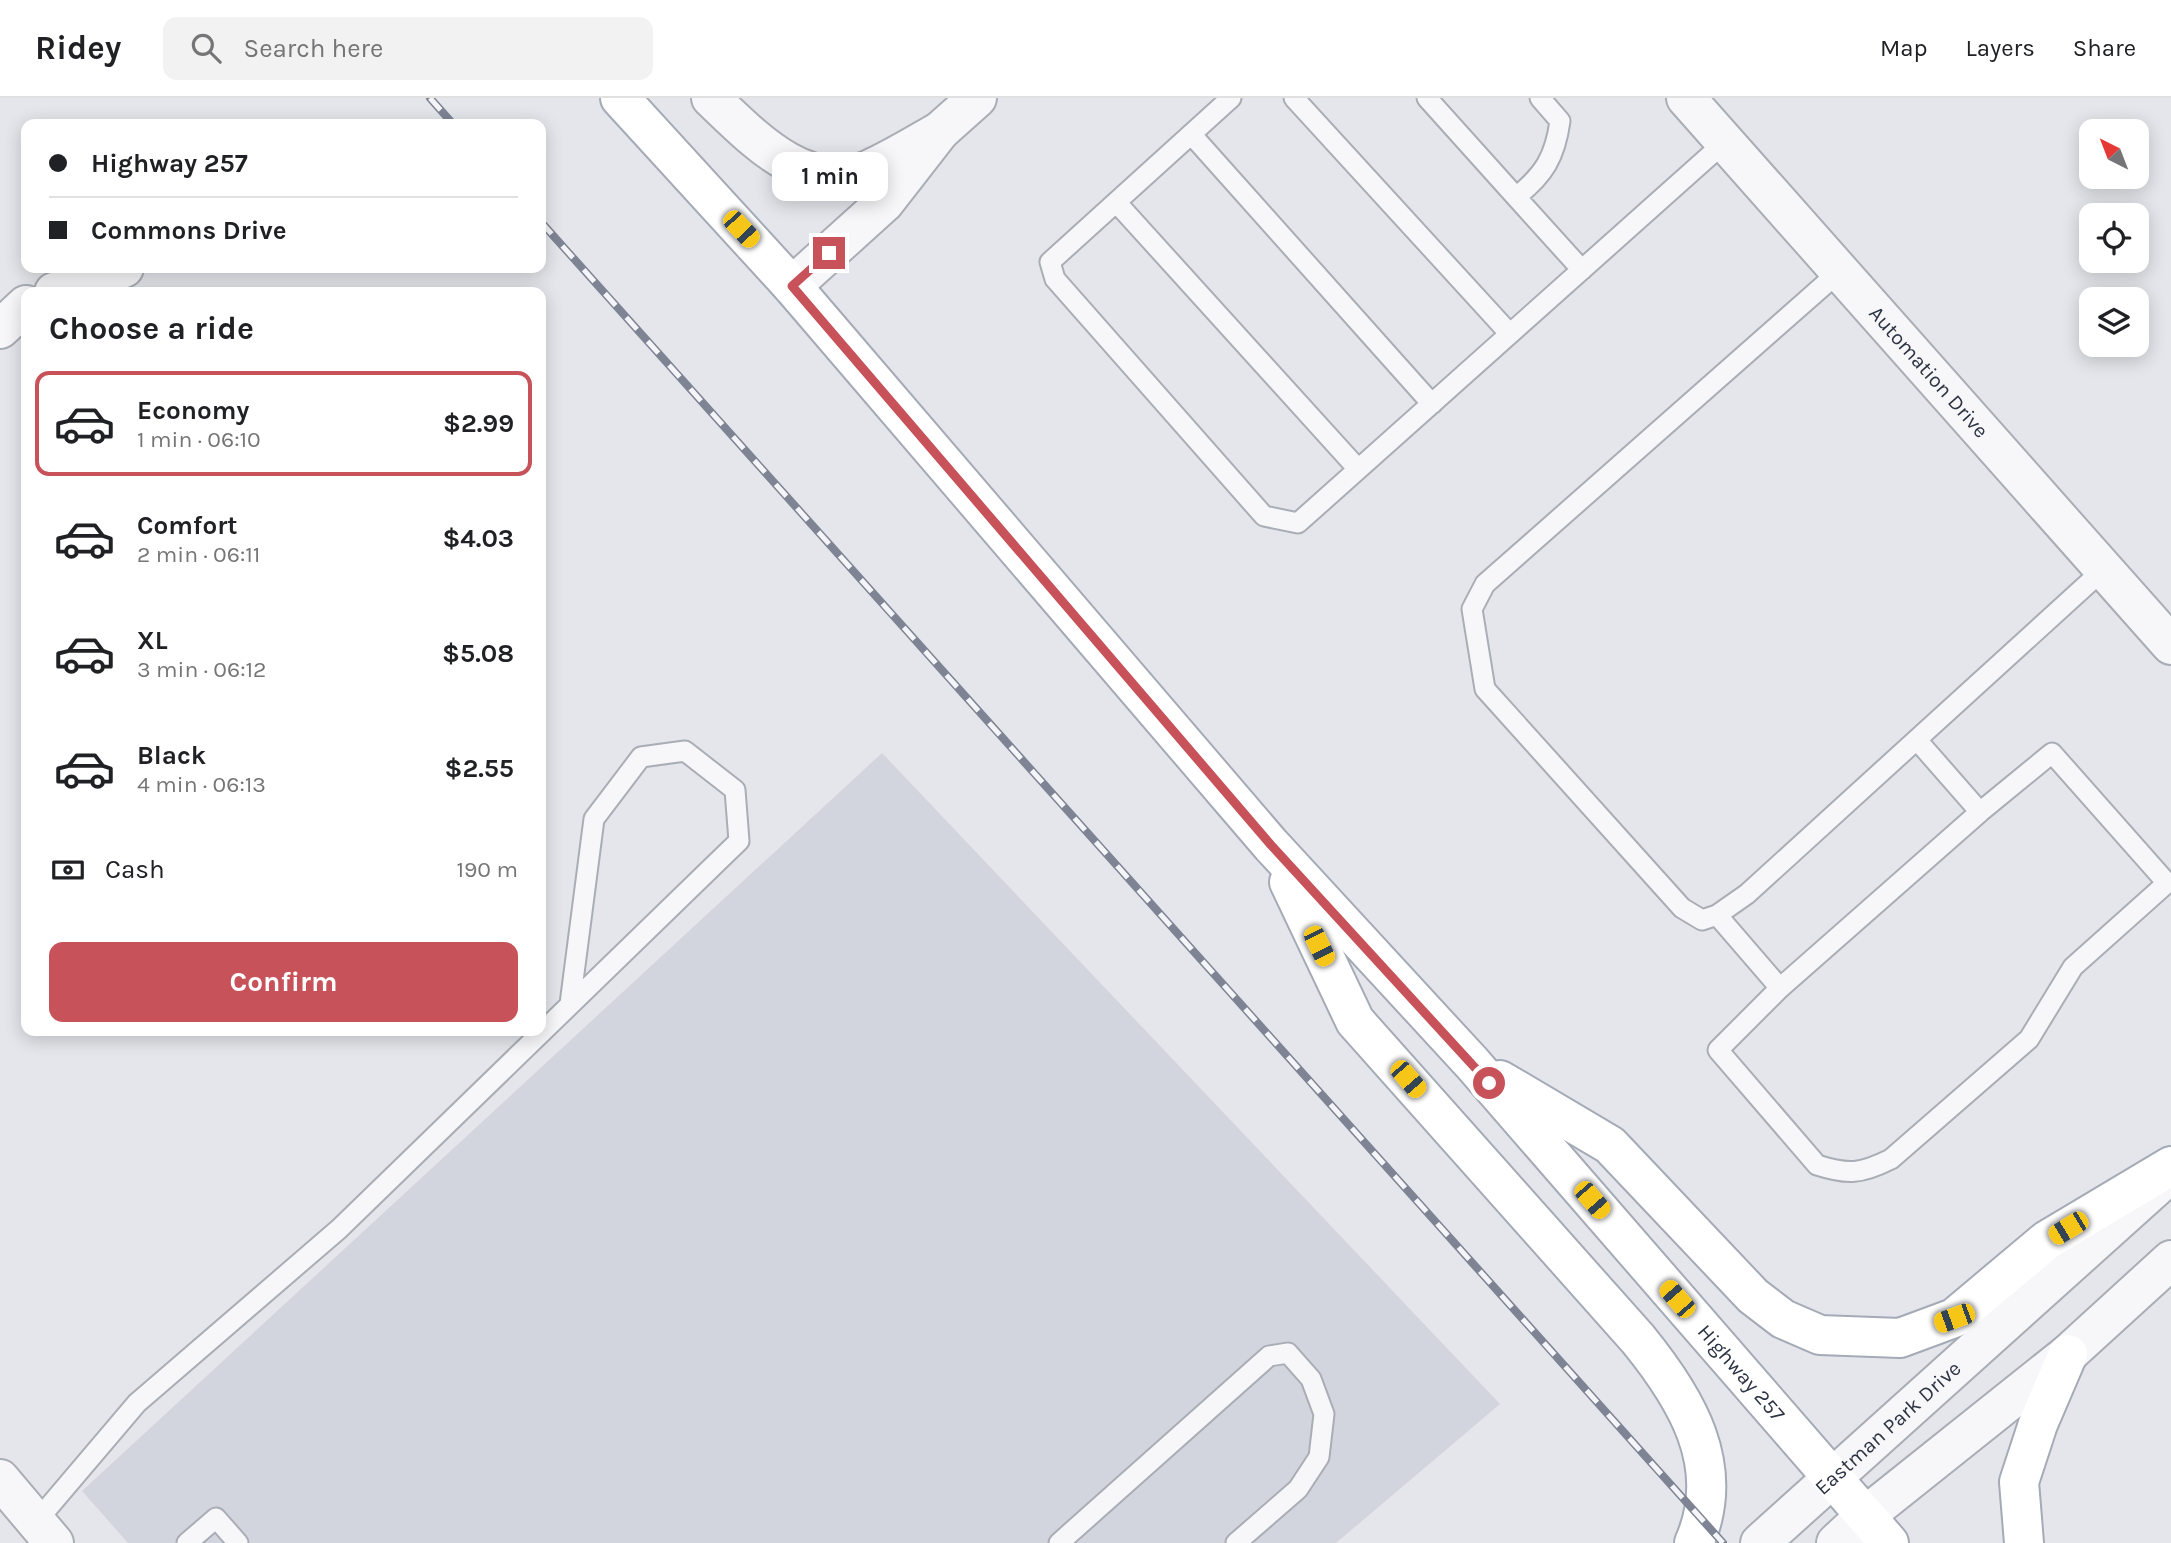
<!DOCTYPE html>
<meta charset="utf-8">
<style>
:root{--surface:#fff;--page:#f2f2f2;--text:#202124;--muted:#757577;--line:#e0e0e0;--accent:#c75259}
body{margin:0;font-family:Karla,sans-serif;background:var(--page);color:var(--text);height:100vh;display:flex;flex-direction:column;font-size:26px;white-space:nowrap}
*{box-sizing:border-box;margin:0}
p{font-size:23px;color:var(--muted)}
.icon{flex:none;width:38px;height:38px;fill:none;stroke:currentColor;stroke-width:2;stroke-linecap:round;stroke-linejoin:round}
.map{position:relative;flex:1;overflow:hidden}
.sheet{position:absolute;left:21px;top:189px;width:525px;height:749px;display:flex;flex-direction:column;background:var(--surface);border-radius:14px;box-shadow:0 4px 18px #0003}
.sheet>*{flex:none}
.banner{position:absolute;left:21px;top:21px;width:525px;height:154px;border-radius:14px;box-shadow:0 4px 18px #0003;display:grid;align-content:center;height:154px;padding:0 28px;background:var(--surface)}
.needle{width:46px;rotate:318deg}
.fabs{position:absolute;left:2079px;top:21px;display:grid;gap:14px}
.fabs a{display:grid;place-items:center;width:70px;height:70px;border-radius:14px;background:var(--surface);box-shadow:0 4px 18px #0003;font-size:35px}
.end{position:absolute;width:32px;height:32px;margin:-16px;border:9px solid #c75259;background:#fff;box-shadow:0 0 0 4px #fff}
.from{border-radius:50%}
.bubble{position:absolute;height:49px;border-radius:14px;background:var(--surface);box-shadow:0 4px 18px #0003;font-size:23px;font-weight:700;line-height:49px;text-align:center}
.car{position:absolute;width:21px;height:42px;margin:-21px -10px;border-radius:9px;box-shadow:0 0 5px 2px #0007;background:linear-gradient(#f5c518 24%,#345 0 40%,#f5c518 0 76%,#345 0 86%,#f5c518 0)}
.banner b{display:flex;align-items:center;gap:24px;height:66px;font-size:26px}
.banner b+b{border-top:2px solid var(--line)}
.banner i{width:18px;height:18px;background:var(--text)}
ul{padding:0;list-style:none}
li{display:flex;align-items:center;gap:21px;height:105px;margin:0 14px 10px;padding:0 14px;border:4px solid transparent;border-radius:14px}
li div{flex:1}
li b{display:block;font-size:26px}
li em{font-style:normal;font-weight:700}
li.active{border-color:var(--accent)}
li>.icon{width:63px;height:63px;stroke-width:1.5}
h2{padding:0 28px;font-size:32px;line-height:84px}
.pay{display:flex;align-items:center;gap:18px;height:77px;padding:0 28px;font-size:26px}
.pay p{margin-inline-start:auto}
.button{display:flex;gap:14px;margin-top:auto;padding:14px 28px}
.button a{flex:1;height:80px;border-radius:14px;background:var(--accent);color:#fff;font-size:28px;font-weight:700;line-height:80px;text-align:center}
header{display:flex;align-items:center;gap:42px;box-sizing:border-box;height:98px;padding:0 35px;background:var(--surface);border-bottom:2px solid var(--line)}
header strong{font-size:33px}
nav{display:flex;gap:38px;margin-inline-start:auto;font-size:24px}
.search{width:490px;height:63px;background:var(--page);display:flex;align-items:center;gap:18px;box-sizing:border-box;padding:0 24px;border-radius:14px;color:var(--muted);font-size:26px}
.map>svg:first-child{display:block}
.built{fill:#d2d5dd}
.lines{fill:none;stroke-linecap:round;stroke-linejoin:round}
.service-casing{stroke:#a9adb5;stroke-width:23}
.minor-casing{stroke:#a9adb5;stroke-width:42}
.tertiary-casing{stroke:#a9adb5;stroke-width:42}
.primary-casing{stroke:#a4aab6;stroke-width:42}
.service{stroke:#f7f7f9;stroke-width:19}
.minor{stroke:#f7f7f9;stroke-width:38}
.tertiary{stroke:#f7f7f9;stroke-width:38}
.primary{stroke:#fff;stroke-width:38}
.rail-casing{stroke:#7e8494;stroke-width:8}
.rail{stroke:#f4f5f8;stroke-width:5;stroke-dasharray:16;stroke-linecap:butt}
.route{stroke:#c75259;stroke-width:9}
.labels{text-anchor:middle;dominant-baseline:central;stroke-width:5;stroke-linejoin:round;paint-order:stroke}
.street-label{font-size:21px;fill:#2c3343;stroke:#f4f5f8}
</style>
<header>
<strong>Ridey</strong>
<div class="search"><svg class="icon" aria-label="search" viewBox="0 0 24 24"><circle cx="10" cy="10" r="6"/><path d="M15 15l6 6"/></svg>Search here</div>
<nav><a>Map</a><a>Layers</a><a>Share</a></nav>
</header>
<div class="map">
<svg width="2171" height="1445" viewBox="0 0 2171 1445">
<rect width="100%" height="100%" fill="#e4e6eb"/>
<!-- built -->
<path class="built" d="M882,655L1500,1306L1336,1445H128L82,1393Z"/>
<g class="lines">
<defs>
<path id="service" d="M1231,0L1050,164L1055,181L1264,418L1298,425L1725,44
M1294,0L1510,236
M1427,0L1516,99
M1540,0L1560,23C1555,59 1544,77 1516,99L1582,172
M1191,36L1432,306
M1116,104L1358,371
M1840,173L1485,486L1472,511L1485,591L1682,810L1702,822L1717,817L1747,796L2104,471
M1717,817L1780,890L1718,952L1817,1067C1848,1077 1861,1076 1891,1061L2029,941L2073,869L2167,785L2052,655L1980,714L1917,642
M1780,890L1980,714
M36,1424L137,1305L339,1131L739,743L735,692L685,653L641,659L594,721L570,906
M187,1445L216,1420L238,1445
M1059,1445L1269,1258L1288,1255L1311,1281L1324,1316L1319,1359L1298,1391L1236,1445"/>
<g id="minor">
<path d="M711,0C751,38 806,98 868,72C893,61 917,46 940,33"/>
<path id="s1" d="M1686,0L2171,547"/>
<path d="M792,188L884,105L940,33L977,0"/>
<path d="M54,194L124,170"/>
<path d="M0,231L26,207"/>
<path d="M0,1381L54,1445"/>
</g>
<g id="tertiary">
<path id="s2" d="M1760,1445L2159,1086"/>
<path d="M1836,1445L1865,1418L2068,1256L2171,1162"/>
</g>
<g id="primary">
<path id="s3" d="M620,0L792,188L1271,747L1472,965L1889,1445"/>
<path d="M1289,784L1355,923L1638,1241C1686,1300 1728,1368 1694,1445"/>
<path d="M1500,982L1610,1047L1753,1198L1783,1221L1820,1237L1900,1240L1954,1220L2047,1142L2171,1068"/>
<path d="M2024,1445L2019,1384L2038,1326L2068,1256"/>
</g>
</defs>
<!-- service casing -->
<use href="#service" class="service-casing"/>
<!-- minor casing -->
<use href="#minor" class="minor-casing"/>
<!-- tertiary casing -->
<use href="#tertiary" class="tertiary-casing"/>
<!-- primary casing -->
<use href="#primary" class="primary-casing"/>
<!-- service -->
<use href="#service" class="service"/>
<!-- minor -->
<use href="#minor" class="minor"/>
<!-- tertiary -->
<use href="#tertiary" class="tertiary"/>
<!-- primary -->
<use href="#primary" class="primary"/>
<defs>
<path id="rail" d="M430,0L453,26
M541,124L1723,1445"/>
</defs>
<!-- rail casing -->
<use href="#rail" class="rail-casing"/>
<!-- rail -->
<use href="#rail" class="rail"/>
</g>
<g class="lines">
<!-- route -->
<path class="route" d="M829,155L792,188L1271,747L1489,985"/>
</g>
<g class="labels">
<!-- street labels -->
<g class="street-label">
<text stroke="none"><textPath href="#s1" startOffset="366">Automation Drive</textPath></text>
<text stroke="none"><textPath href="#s3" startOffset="1698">Highway 257</textPath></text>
<text stroke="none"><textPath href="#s2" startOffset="172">Eastman Park Drive</textPath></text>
</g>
</g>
</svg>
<div class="fabs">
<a><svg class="needle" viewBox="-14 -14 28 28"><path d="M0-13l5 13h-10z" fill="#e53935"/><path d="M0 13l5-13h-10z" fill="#757577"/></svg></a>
<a><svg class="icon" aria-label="locate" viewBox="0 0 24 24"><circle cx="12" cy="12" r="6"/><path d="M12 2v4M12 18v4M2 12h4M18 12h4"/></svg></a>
<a><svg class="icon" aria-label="layers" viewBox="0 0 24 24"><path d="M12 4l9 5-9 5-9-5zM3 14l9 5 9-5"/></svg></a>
</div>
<i class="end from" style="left:1489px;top:985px"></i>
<i class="end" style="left:829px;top:155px"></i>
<div class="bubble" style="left:772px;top:54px;width:116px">1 min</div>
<i class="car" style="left:741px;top:131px;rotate:137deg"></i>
<i class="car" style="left:1319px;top:848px;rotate:154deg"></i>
<i class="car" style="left:1408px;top:981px;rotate:139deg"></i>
<i class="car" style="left:1592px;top:1102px;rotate:139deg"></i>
<i class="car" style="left:2068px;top:1130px;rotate:239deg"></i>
<i class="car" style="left:1677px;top:1201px;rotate:319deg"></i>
<i class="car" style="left:1954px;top:1220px;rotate:250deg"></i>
<div class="banner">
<b><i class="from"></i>Highway 257</b>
<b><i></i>Commons Drive</b>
</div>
<section class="sheet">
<h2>Choose a ride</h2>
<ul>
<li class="active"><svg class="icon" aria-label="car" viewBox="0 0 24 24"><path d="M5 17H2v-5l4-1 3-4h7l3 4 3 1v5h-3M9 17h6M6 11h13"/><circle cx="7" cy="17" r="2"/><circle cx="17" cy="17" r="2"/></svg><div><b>Economy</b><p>1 min · 06:10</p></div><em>$2.99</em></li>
<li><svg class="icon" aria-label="car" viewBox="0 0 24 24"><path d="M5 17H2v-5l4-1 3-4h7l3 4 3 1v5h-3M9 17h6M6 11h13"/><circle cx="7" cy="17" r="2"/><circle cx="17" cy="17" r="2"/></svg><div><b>Comfort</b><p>2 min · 06:11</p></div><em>$4.03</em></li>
<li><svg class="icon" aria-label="car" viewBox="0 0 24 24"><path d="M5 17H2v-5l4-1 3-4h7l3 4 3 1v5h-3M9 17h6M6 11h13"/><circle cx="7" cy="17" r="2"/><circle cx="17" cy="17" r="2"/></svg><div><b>XL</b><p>3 min · 06:12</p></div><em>$5.08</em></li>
<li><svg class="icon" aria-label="car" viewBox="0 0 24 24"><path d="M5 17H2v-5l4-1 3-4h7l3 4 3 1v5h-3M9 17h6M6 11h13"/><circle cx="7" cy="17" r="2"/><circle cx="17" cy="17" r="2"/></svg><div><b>Black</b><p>4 min · 06:13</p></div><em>$2.55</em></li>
</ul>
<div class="pay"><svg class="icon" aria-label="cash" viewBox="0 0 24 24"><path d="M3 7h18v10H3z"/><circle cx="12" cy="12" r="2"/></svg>Cash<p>190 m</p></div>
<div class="button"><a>Confirm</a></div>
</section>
</div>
